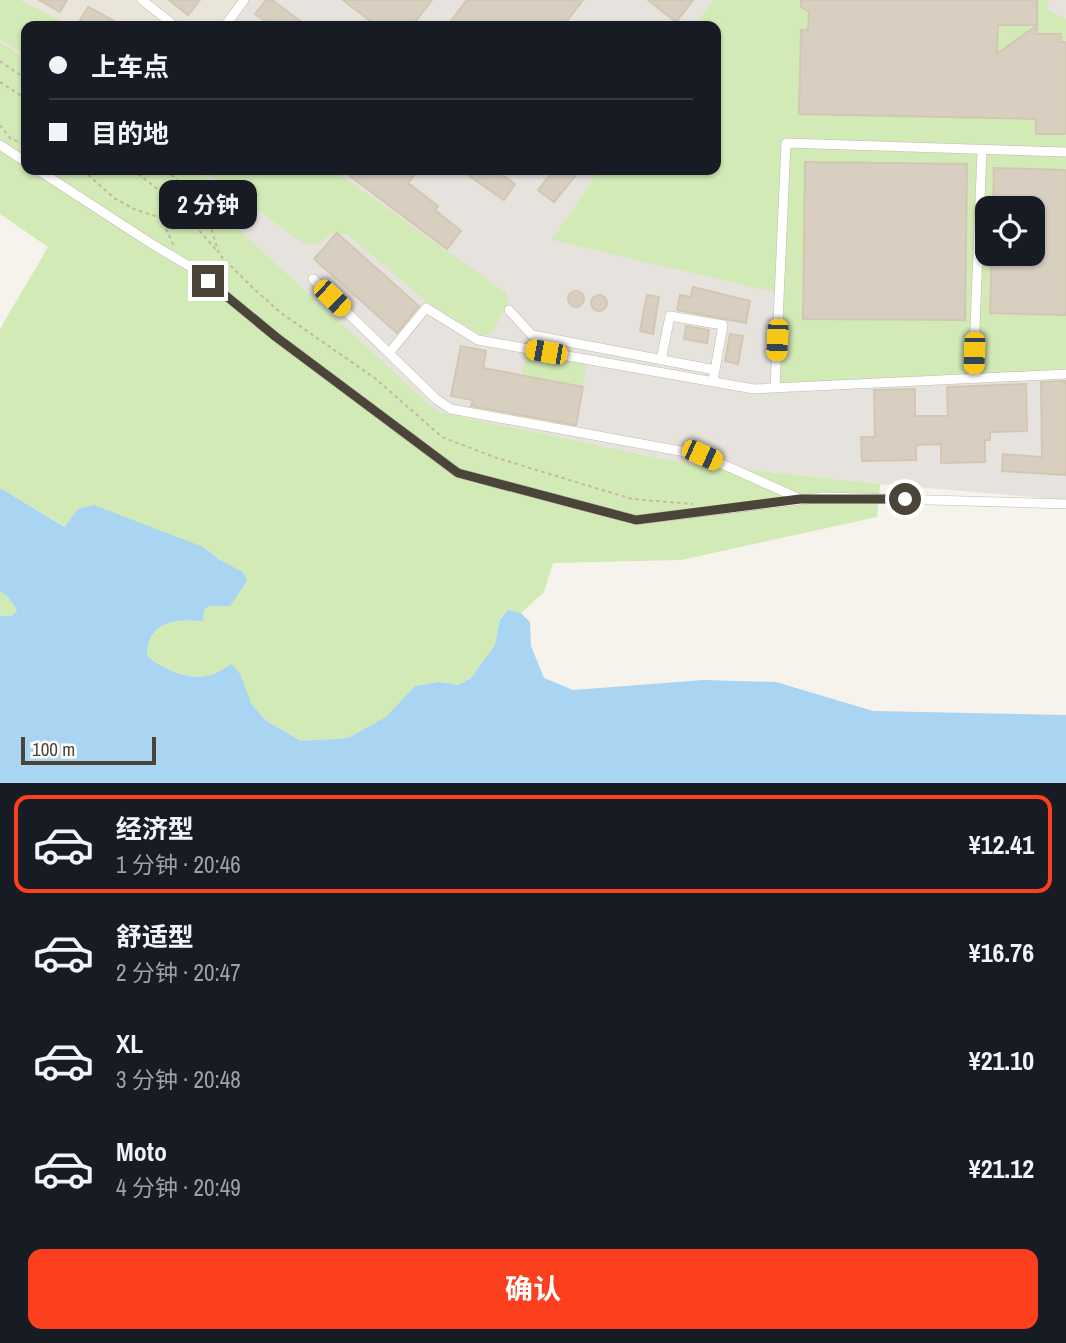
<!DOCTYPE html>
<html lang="zh">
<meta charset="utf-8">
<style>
:root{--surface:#171b24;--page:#20242c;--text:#f1f3f6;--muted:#9ea1a6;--line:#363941;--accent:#fc3f1d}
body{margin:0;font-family:"Archivo Narrow","Noto Sans SC",sans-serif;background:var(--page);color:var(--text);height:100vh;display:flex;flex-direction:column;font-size:26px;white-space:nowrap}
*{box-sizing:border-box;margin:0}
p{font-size:23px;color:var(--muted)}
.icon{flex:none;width:38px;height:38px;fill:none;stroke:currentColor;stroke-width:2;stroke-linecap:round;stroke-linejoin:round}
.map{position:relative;height:783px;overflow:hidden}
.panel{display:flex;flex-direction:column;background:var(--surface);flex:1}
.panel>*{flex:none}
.guide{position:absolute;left:21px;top:21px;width:700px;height:154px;border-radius:14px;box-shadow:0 2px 5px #0004;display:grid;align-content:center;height:154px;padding:0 28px;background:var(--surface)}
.fabs{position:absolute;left:975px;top:196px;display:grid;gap:14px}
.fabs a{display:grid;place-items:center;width:70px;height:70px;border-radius:14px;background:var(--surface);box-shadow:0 2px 5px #0004;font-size:35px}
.scale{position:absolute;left:21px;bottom:18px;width:135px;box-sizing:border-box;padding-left:7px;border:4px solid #4b4439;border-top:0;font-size:19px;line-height:24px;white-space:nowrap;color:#4b4439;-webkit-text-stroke:5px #fff;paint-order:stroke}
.end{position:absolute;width:32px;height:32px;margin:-16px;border:9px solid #4b4439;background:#fff;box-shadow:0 0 0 4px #fff}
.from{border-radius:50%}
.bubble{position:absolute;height:49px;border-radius:14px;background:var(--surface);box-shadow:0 2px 5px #0004;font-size:23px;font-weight:700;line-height:49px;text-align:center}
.car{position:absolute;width:21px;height:42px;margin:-21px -10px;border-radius:9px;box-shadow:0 0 5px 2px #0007;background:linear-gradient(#f5c518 24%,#345 0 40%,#f5c518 0 76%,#345 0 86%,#f5c518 0)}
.guide b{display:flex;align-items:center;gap:24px;height:66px;font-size:26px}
.guide b+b{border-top:2px solid var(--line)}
.guide i{width:18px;height:18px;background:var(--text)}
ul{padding:12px 0 0;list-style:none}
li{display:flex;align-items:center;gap:21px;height:98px;margin:0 14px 10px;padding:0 14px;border:4px solid transparent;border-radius:14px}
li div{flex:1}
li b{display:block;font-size:26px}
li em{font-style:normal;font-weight:700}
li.selected{border-color:var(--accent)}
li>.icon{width:63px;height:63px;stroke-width:1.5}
.action{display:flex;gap:14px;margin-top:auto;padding:14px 28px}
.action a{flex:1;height:80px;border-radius:14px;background:var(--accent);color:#fff;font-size:28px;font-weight:700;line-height:80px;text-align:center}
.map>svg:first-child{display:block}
.residential{fill:#eae5da}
.industrial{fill:#e6e2dd;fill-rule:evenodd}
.green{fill:#d2eab5;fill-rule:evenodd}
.parking{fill:#e5e3e0}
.water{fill:#a9d4f2}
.building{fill:#d8cfc1;stroke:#d3c7b4;stroke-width:2;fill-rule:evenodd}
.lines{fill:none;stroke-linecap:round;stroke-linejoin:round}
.minor-casing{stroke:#c2bbae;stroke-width:10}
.path{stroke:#c4b79f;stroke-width:2;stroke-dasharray:3.5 3.5;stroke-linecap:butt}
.minor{stroke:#fff;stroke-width:9}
.route{stroke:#4b4439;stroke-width:9}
</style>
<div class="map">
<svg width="1066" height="783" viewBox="0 0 1066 783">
<rect width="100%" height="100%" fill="#f6f3ec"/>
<!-- residential -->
<path class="residential" d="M0,0H244L225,26H26V59L0,42Z"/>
<!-- industrial -->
<path class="industrial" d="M244,0H1066V500L880,484L678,462L438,412L248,238L235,224L246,213L209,178L197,170H716V26H225ZM987,208H1032V254H987Z"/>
<!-- green -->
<path class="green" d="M0,0H20L72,26H26V56L0,39Z
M713,0H1049L1047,9L1066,19V374L775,388L779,293L552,240L599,170H716V26H695ZM987,208H1032V254H987Z
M0,42L26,59V170H197L209,178L246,213L235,224L248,238L438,412L678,462L880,484L877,517L681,560L553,563L544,592L521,613L508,610L500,618L495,645L471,678L458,685L439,682L415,686L387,717L348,738L301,741L265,720L251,703L232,664C226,668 218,673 211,675C187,681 165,669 147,656C149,621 174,619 203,621L204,610L243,572L220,560L203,547L66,527L0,488V329L48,247L0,214Z
M202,170H333L506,293L508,303L491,334L481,335L427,302L347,234L332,233L318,244L303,243Z
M526,349L587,359L583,387L522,375Z
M0,592L6,595L17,610L12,616H0Z"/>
<!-- parking -->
<path class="parking" d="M238,8L263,26H225Z"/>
<!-- water -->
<path class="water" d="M0,488L65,527L78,509L94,505L203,547L220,560L243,572L247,581L230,606H209L204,610L203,621C174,619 148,621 147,656C165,670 188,681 211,675C218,673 226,667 232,664L240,674L251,703L265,720L301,741L348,738L386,717L415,686L439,682L458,685L471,678L495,645L500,619L508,610L521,613L530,622L531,646L544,678L573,690L704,680L776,682L873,711L1066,715V783H0V616H12L17,610L6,595L0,592Z"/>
<!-- building -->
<path class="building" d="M39,0H67L60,12Z
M169,0H200L188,15Z
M266,0H272L307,26H272L255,14Z
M343,0H432L412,26H377Z
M467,0H583L563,26H447Z
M648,0H693L676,22Z
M801,0H1037V34H1061V42H1066V134H1036V119L799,114L801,30H808L809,12L801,7ZM998,25H1037L997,54Z
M88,7L96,11L123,26H89L80,20Z
M805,162L967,164L965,320L803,319Z
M994,168L1066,170V315L990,313L992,254H1032V208H993Z
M342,170H418L408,183L438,206L435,210L461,231L447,249Z
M461,170H495L515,184L504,200Z
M554,170H580L554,202L538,190Z
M337,233L419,306L397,333L314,259Z
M693,287L750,301L746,323L677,310L680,295L691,297Z
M568 299a8 8 0 1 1 16 0a8 8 0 1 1-16 0Z
M591 303a8 8 0 1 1 16 0a8 8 0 1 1-16 0Z
M647,295L659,297L653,334L640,331Z
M686,326L709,330L707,343L684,339Z
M730,334L743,336L738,364L725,361Z
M461,346L486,351L483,368L583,387L576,425L471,406L473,400L451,396Z
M1066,381V475L1002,471L1003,454L1042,457L1041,382Z
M1026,384L1027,431L990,432V440H985V462L941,463V444L916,445V460L862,461L861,437H875L874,390L915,389V416H948L947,387Z"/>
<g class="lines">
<defs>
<path id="minor" d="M142,0L175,26
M225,26L244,0
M0,145L26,162
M38,170L152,244L194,269L276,337L458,473L636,520L824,497L1066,504
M313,279L436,399L451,409L702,455L798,498
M509,310L532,335L715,370L713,381
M389,353L426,308L478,340L754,389L1066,374
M661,360L670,316L723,325L715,370
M973,378L982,150
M775,388L786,143L1066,152"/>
</defs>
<!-- minor casing -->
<use href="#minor" class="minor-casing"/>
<!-- path -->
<path class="path" d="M0,61L26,79
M0,82L26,99
M0,125L11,139L26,144
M83,170L114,198L134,209L161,218L174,246
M132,170C165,192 191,220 217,251
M166,170L197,197L207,214L219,254L254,289L281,313L376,379L442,437L497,458L632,499L693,504"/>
<!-- minor -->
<use href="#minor" class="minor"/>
</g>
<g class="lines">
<!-- route -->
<path class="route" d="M208,281L276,337L458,473L636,520L800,499H905"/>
</g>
</svg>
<div class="fabs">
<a><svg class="icon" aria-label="locate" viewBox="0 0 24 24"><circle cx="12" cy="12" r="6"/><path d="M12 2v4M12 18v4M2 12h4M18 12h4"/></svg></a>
</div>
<div class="scale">100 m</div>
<i class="end from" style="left:905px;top:499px"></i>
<i class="end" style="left:208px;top:281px"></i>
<div class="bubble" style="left:159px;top:180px;width:98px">2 分钟</div>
<i class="car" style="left:332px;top:298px;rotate:134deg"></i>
<i class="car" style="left:777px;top:340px;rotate:183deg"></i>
<i class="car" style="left:546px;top:352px;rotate:280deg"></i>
<i class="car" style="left:974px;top:353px;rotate:182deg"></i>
<i class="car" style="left:702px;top:455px;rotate:114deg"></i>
<div class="guide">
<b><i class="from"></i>上车点</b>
<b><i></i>目的地</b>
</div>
</div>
<section class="panel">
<ul>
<li class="selected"><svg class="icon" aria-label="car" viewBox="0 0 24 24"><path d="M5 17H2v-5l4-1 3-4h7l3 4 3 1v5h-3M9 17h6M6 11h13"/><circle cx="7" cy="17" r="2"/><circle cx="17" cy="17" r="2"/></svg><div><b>经济型</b><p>1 分钟 · 20:46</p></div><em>¥12.41</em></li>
<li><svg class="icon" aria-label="car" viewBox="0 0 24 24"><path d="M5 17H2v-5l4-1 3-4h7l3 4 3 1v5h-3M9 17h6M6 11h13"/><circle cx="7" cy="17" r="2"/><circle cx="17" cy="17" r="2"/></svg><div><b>舒适型</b><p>2 分钟 · 20:47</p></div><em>¥16.76</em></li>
<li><svg class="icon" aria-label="car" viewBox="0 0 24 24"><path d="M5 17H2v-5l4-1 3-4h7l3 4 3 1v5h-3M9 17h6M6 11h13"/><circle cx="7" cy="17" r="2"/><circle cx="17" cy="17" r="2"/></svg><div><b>XL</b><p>3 分钟 · 20:48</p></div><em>¥21.10</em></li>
<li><svg class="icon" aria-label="car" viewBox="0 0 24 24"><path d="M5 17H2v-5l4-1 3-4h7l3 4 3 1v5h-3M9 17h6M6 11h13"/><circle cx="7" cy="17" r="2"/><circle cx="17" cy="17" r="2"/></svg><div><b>Moto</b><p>4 分钟 · 20:49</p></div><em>¥21.12</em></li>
</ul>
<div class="action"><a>确认</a></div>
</section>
